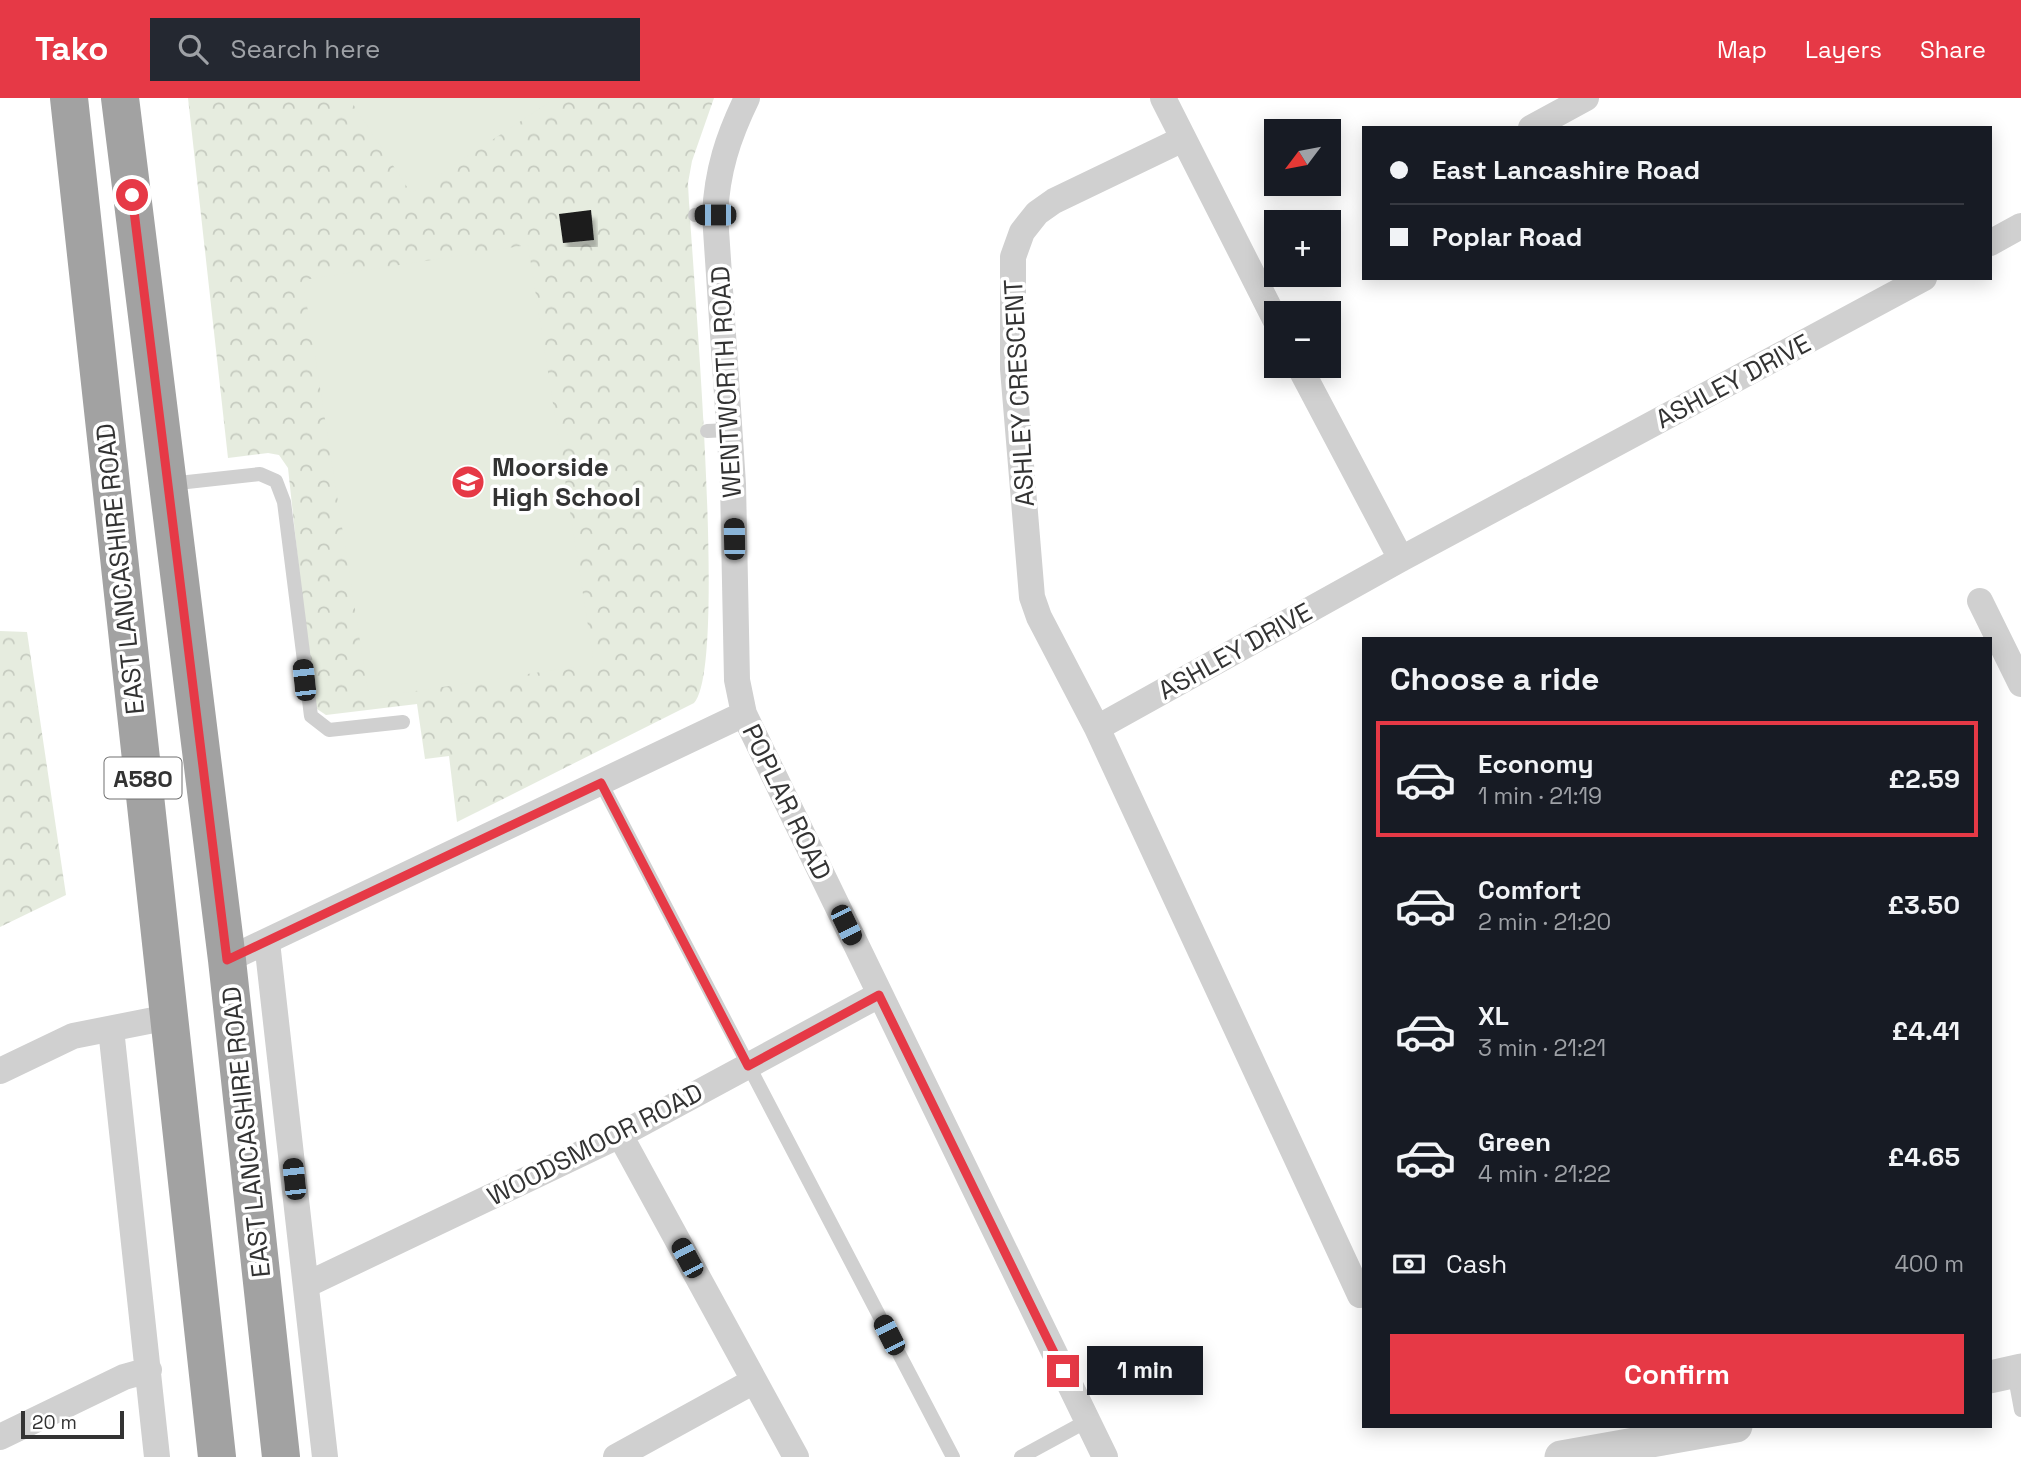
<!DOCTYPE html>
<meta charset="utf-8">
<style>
:root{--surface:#171b24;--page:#242831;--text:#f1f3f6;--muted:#9ea1a6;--line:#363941;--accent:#e63946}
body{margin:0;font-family:"Space Grotesk",sans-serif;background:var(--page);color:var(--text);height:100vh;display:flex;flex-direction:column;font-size:26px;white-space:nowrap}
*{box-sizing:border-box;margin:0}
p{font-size:23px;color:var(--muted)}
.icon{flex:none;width:38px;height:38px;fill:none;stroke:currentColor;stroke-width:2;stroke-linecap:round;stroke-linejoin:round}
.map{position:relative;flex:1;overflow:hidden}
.panel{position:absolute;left:1362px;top:539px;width:630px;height:791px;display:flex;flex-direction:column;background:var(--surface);border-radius:0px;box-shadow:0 4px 18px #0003}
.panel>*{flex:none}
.banner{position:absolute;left:1362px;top:28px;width:630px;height:154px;border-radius:0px;box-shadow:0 4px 18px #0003;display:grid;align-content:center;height:154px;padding:0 28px;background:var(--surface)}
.needle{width:46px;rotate:238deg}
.fabs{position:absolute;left:1264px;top:21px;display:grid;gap:14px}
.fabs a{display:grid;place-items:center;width:77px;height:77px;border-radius:0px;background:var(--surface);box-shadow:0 4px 18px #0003;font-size:35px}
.scale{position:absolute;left:21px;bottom:18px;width:103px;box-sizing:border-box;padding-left:7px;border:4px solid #333;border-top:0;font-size:19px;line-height:24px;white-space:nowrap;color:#333;-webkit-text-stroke:5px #fff;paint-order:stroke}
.end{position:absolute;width:32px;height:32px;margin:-16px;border:9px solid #e63946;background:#fff;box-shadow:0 0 0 4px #fff}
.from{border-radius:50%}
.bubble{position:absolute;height:49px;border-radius:0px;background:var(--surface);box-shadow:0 4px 18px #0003;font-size:23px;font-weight:600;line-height:49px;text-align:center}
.car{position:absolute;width:21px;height:42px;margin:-21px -10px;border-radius:9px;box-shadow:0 0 5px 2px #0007;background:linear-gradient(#222 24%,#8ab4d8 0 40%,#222 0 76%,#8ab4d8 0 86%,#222 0)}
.banner b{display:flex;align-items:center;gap:24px;height:66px;font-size:26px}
.banner b+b{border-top:2px solid var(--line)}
.banner i{width:18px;height:18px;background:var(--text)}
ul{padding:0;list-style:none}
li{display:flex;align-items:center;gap:21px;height:116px;margin:0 14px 10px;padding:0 14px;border:4px solid transparent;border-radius:0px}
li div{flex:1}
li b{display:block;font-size:26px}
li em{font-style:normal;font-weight:600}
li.current{border-color:var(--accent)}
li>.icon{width:63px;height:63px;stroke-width:1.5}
h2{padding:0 28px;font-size:32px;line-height:84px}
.pay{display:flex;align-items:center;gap:18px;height:77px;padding:0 28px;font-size:26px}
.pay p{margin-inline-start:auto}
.button{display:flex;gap:14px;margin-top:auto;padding:14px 28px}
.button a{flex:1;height:80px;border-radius:0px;background:var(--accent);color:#fff;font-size:28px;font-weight:600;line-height:80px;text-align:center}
header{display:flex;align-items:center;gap:42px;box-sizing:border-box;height:98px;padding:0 35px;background:var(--accent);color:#fff}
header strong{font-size:33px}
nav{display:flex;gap:38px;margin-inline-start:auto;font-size:24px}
.search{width:490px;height:63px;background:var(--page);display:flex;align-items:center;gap:18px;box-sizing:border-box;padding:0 24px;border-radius:0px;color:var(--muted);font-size:26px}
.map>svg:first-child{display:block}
.park{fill:url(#park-crowns)}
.pitch{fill:#e6ecdf}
.building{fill:#1a1a1a;filter:url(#shadow)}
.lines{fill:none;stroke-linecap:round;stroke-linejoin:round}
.service{stroke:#d0d0d0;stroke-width:14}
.minor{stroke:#d0d0d0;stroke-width:26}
.tertiary{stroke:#d0d0d0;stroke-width:33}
.trunk{stroke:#a2a2a2;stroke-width:38}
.route{stroke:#e63946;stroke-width:9}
.labels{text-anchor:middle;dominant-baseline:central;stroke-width:7;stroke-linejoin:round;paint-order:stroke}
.shield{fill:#fff;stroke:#707070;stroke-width:2}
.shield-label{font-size:24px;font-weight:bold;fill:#333}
.street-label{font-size:26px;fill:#333;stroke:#fff}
.poi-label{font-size:26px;font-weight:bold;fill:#333;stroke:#fff;text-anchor:start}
</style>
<header>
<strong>Tako</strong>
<div class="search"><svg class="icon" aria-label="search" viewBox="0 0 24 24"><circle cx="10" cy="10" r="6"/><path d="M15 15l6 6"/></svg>Search here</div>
<nav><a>Map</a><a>Layers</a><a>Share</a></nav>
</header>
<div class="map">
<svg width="2021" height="1359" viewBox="0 0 2021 1359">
<defs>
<pattern id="park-crowns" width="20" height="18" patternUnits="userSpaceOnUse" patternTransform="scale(1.75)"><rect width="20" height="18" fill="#e6ecdf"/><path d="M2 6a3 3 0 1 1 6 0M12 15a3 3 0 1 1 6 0" fill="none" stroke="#c6cbc0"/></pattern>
<filter id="shadow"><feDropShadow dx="4.5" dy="8" stdDeviation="2" flood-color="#0004"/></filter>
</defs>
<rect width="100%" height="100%" fill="#fff"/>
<!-- park -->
<path class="park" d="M188,0H714L692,63L688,85C691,161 729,567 694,605L457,724L449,658L425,661L417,606L326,617L317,611L313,601L288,370L279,357L268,355L228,360Z
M0,533L27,534L66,797L0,829Z"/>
<!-- pitch -->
<path class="pitch" d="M349,0H556L411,95Z
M528,147L594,566L369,600L303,182Z"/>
<!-- building -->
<path class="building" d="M591,112L594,142L563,145L559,116Z"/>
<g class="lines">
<!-- service -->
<path class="service" d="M695,117H715
M707,333L729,332
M169,386L260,376L276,383L284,404L311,618L329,632L403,624
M601,685L953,1359
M2014,1274L2021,1312
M1021,1359L1087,1323"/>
<!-- minor -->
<path class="minor" d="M747,0C728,39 717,73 715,117L733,386L737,582L744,616L1105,1359
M1163,0L1276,223
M1531,30L1586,0
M1990,145L2021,128
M1299,268L1401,461
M1980,503L2021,586
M1097,630L1039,519L1032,499L1013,271V159L1022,134L1037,115L1054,103L1183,41
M267,844L325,1359
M227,862L744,616
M111,931L157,1359
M0,973L73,938L169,919
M620,1037L796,1359
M306,1187L620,1037L879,897
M1360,1197L1097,630L1401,461L1924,180
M0,1339L124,1279L149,1272
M616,1359L754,1283"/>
<!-- tertiary -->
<path class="tertiary" d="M1990,1279L2021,1272
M1561,1359L1736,1328"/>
<!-- trunk -->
<path class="trunk" d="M69,0L217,1359
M120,0L227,862L281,1359"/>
</g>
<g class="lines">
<!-- route -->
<path class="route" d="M132,97L227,862L601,685L748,968L879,897L1063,1273"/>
</g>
<!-- icons -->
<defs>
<symbol id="school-disc" viewBox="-11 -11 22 22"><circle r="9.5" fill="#e63946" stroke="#fff"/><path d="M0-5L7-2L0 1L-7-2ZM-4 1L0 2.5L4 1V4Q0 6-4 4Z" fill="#fff"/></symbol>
</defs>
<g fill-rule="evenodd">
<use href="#school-disc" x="449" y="365" width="38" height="38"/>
</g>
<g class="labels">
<!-- shield labels -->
<rect class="shield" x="104.5" y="659.5" width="77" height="41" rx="5"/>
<g class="shield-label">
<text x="143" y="680">A580</text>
</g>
<!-- street labels -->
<g class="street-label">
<text transform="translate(1733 283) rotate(-28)">ASHLEY DRIVE</text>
<text transform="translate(726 284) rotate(-93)">WENTWORTH ROAD</text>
<text transform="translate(1019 295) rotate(-93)">ASHLEY CRESCENT</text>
<text transform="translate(120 471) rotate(-96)">EAST LANCASHIRE ROAD</text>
<text transform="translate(1235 553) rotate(-29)">ASHLEY DRIVE</text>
<text transform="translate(787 704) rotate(64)">POPLAR ROAD</text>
<text transform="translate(246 1034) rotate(-96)">EAST LANCASHIRE ROAD</text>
<text transform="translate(595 1046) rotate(-27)">WOODSMOOR ROAD</text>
</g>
<!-- poi labels -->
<g class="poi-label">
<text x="492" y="369">Moorside<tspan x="492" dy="30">High School</tspan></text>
</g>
</g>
</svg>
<div class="fabs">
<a><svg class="needle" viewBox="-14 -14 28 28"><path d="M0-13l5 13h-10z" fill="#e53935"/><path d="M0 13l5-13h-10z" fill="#9ea1a6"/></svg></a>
<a>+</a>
<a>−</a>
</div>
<div class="scale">20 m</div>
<i class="end from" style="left:132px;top:97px"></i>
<i class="end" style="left:1063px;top:1273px"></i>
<div class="bubble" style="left:1087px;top:1248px;width:116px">1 min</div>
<i class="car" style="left:715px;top:117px;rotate:270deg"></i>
<i class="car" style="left:734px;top:441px;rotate:359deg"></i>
<i class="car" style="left:304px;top:582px;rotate:354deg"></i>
<i class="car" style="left:846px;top:827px;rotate:154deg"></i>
<i class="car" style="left:294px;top:1081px;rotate:354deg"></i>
<i class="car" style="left:687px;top:1160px;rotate:332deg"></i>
<i class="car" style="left:889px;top:1237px;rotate:333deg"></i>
<div class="banner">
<b><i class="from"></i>East Lancashire Road</b>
<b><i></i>Poplar Road</b>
</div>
<section class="panel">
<h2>Choose a ride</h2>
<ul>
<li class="current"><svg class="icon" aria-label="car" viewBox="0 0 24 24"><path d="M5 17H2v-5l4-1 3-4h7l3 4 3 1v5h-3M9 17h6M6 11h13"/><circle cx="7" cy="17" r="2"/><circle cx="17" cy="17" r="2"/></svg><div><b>Economy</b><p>1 min · 21:19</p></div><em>£2.59</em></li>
<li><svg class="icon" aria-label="car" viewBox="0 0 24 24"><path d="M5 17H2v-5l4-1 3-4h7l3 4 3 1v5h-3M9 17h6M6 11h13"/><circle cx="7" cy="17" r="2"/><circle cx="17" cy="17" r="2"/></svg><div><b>Comfort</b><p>2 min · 21:20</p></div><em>£3.50</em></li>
<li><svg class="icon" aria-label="car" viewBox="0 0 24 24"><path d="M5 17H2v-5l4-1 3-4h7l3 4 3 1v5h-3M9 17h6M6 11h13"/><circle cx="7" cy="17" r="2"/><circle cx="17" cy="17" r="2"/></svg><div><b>XL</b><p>3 min · 21:21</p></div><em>£4.41</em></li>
<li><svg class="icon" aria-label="car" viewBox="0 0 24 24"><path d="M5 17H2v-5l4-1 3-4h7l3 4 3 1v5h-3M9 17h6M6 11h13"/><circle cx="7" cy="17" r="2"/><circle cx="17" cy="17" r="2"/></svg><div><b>Green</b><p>4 min · 21:22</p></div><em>£4.65</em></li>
</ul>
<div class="pay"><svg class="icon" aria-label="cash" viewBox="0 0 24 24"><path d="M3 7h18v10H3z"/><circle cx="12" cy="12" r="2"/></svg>Cash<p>400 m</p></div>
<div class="button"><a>Confirm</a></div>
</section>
</div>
